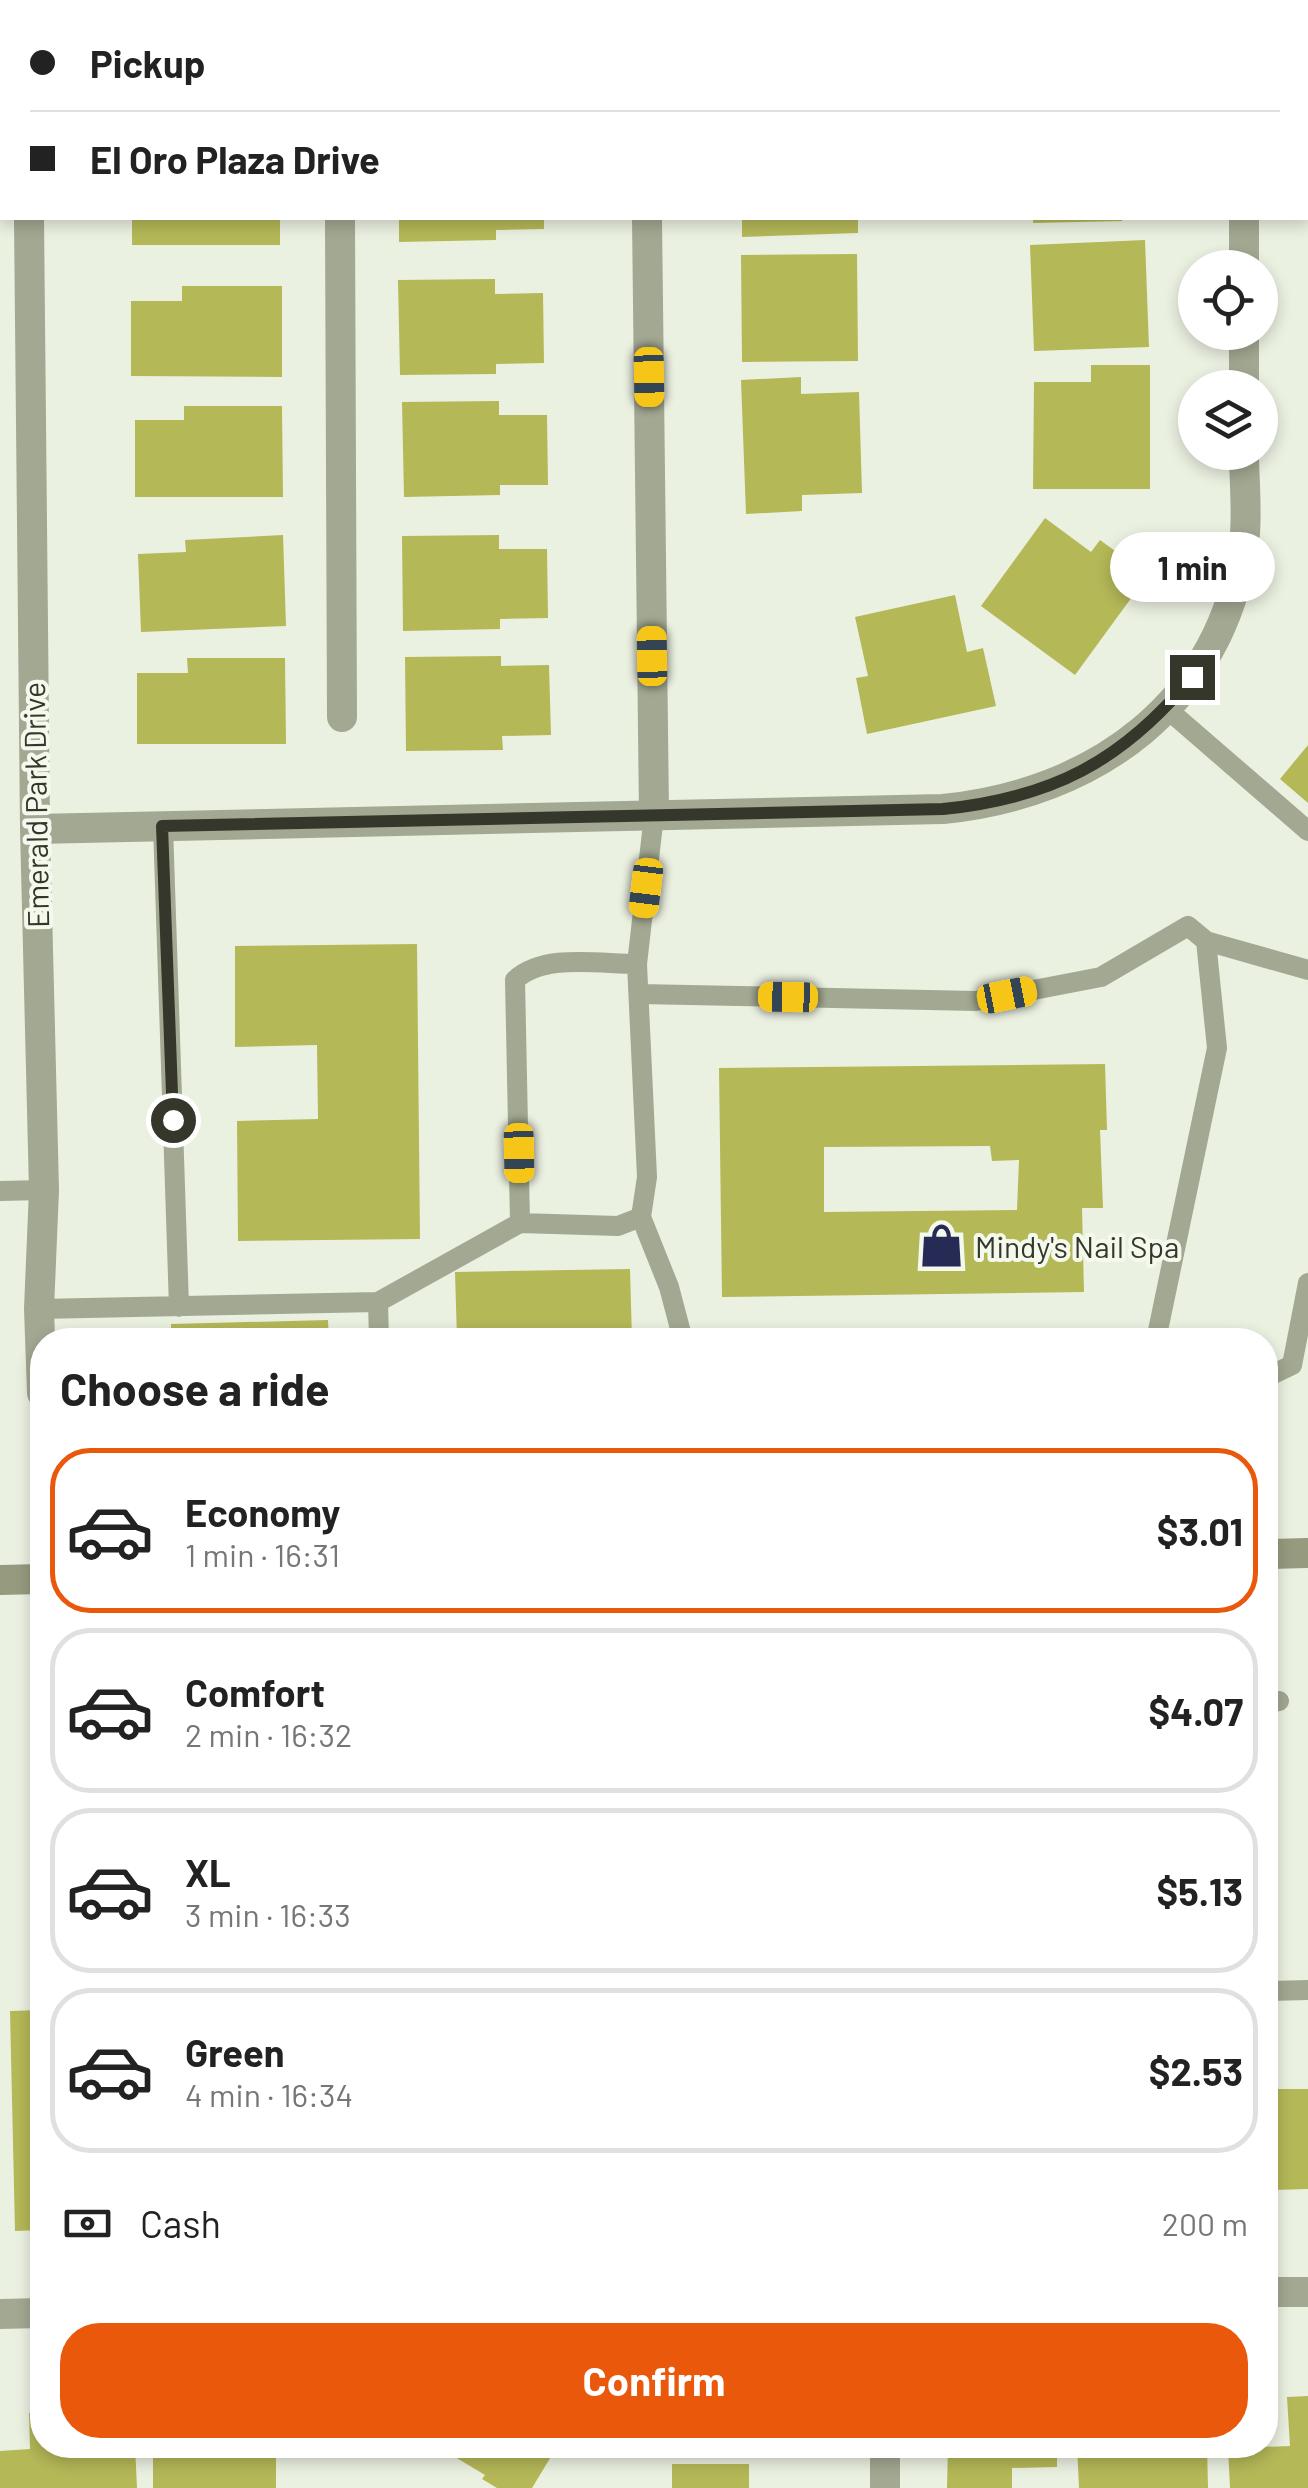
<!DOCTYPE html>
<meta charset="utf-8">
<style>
:root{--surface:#fff;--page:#f2f2f2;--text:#222;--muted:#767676;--line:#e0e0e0;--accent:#ea580c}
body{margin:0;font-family:Barlow,sans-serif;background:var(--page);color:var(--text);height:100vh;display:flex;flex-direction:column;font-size:38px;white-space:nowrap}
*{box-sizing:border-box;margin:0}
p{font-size:32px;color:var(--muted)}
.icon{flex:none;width:55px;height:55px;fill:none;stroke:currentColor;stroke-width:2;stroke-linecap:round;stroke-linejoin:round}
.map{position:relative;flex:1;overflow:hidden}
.drawer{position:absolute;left:30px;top:1328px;width:1248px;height:1130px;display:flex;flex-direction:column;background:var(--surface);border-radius:40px;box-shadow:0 5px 15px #0003}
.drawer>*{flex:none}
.hud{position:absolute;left:0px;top:0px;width:1310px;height:220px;box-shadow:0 5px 15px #0003;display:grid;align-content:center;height:220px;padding:0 30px;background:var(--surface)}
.buttons{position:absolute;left:1178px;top:250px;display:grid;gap:20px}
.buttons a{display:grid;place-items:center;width:100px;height:100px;border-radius:50%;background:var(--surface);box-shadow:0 5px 15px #0003;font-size:50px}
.end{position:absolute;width:45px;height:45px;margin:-22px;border:12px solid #36372b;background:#fff;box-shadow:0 0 0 5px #fff}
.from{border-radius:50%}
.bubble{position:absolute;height:70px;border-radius:35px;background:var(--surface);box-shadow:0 5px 15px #0003;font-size:32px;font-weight:700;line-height:70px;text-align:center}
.car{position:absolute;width:30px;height:60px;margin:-30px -15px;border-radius:12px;box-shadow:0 0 8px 2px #0007;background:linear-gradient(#f5c518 24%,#345 0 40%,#f5c518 0 76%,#345 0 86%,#f5c518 0)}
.hud b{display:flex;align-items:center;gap:35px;height:95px;font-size:38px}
.hud b+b{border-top:2px solid var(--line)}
.hud i{width:25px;height:25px;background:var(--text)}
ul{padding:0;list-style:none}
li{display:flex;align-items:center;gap:30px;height:165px;margin:0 20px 15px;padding:0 10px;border:5px solid var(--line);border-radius:40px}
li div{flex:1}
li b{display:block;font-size:38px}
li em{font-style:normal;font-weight:700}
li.on{border-color:var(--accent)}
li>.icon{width:90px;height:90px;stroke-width:1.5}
h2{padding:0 30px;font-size:45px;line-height:120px}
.pay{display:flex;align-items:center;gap:25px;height:110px;padding:0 30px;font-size:38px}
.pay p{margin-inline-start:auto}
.cta{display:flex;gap:20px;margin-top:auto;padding:20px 30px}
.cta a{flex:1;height:115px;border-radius:40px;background:var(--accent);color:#fff;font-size:40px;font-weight:700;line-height:115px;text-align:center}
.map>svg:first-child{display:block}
.building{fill:#b4b857;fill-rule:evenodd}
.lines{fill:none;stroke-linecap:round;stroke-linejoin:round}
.lane{stroke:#a2a891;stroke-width:20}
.street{stroke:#a2a891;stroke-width:30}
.secondary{stroke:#969b7f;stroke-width:30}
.route{stroke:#36372b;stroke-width:12}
.labels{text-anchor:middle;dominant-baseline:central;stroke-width:8;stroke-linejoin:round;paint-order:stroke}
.street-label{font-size:30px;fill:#36372b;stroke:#f4f9ed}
.poi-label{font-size:30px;fill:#36372b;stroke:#f4f9ed;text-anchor:start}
</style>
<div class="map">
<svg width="1308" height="2488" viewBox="0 0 1308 2488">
<rect width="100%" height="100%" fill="#ebf1e1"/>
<!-- building -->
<path class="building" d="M132,218H280V245H132Z
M399,218H544V229L496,230V240L399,242Z
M742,218H858V233L742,237Z
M1033,218H1122V221L1033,223Z
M1145,240L1149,347L1034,351L1030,245Z
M857,254L858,361L742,362L741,255Z
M495,279V294L543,293L544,363L496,364V374L400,375L398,280Z
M182,286H282V377L131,376V301H182Z
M1091,365H1150V489H1033L1034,382H1091Z
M801,377V394L859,392L862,493L802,495V511L746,514L741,380Z
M499,401V415H547L548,485H500V495L404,497L402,402Z
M184,406H282L283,497H135V420H184Z
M1045,518L1091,552L1100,540L1148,575L1075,675L981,606Z
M283,535L286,626L141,632L138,554L186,552L185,540Z
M499,535V549H547L548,618L500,619V629L403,631L402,536Z
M955,595L967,652L983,648L996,706L867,734L856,678L868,676L855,617Z
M501,656V666L549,665L551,735L502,736L503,750L406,751L405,657Z
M187,658H285L286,744H137V673H188Z
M1308,745V803L1280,779Z
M417,944L420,1239L238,1241L237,1121L318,1119L317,1045L235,1047V946Z
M1105,1064L1107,1130H1100L1103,1208H1082L1084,1292L722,1297L719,1068ZM990,1146L992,1161L1019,1160L1017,1210L824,1212V1147Z
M630,1269L632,1340H457L455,1272Z
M328,1320L329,1340H171V1324Z
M42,2010V2230L15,2231L10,2011Z
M1265,2089H1308V2189L1274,2190V2139H1265Z
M1308,2396V2488H1230L1228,2448L1290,2446L1287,2397Z
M29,2413H42V2445H135L137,2488H0V2451L30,2449Z
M153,2445H204L203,2452L276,2453V2488H153Z
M435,2445H558L532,2488H497L482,2479L485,2475Z
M948,2445H1057V2467L1012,2468V2488H947Z
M1077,2445H1207L1208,2488H1079Z
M672,2464H749V2488H672Z"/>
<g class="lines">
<!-- lane -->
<path class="lane" d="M1166,708L1308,831
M163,826L179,1307
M639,994L976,1001L1101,977L1188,926L1206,941L1308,970
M0,1191L44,1190
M641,1217L669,1287L683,1340
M520,1223L515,980C544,953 599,964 637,964
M378,1302L520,1223L618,1226L641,1217L647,1177L637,964L654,815
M39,1309L378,1302L379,1340
M1156,1340L1217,1048L1206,941
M1265,1378L1292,1365L1308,1283
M1265,1703L1279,1701
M1265,1991L1308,1990"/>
<!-- street -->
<path class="street" d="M26,0V2
M644,0V2
M1243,0V2
M341,2V0
M29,218L35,829L44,1190L39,1309L42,1393
M340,218L342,717
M647,218L654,815
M1244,218V268
M1244,332V388
M35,829L943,809C1095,794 1221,704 1244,544C1248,515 1244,482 1244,452
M1265,2292H1308
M0,2314L42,2313
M885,2445V2488"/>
<!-- secondary -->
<path class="secondary" d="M1265,1554L1308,1553
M0,1580L42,1579"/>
</g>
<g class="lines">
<!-- route -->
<path class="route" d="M173,1120L162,826L943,809C1051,798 1122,762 1192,677"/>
</g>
<!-- icons -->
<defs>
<symbol id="shop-bare" viewBox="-9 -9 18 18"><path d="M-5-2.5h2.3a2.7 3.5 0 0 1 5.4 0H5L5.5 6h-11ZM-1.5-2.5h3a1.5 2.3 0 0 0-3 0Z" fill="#252b54" stroke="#f4f9ed" stroke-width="2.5" paint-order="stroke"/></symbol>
</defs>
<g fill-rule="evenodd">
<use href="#shop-bare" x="910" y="1214" width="63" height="63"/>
</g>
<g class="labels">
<!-- street labels -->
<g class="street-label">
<text transform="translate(35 805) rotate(-91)">Emerald Park Drive</text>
</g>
<!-- poi labels -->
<g class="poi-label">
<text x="975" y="1246">Mindy's Nail Spa</text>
</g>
</g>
</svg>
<div class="buttons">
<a><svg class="icon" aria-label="locate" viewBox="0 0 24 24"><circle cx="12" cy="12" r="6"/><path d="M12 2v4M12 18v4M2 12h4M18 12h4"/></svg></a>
<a><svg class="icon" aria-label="layers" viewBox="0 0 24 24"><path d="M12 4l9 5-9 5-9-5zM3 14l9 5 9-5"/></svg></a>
</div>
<i class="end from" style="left:173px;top:1120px"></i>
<i class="end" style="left:1192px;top:677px"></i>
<div class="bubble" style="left:1110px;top:532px;width:165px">1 min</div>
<i class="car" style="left:649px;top:377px;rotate:179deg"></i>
<i class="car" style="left:652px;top:656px;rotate:359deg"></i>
<i class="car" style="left:646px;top:888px;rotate:187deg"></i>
<i class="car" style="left:1007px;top:995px;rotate:79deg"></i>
<i class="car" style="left:788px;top:997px;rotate:271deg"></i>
<i class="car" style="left:519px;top:1153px;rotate:179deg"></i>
<div class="hud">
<b><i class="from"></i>Pickup</b>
<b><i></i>El Oro Plaza Drive</b>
</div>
<section class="drawer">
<h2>Choose a ride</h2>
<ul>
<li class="on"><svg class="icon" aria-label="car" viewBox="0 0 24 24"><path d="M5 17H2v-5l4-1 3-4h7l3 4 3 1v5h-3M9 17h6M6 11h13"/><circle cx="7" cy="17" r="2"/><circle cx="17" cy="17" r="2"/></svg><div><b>Economy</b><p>1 min · 16:31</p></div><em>$3.01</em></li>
<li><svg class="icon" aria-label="car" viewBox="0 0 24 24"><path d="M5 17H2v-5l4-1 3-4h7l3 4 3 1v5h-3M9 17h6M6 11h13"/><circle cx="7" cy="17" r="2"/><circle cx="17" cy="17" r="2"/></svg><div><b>Comfort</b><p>2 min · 16:32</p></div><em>$4.07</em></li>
<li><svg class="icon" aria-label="car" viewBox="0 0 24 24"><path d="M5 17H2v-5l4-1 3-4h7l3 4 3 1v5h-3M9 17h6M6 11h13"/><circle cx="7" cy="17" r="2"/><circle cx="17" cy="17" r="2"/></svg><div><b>XL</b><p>3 min · 16:33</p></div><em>$5.13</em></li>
<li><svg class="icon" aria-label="car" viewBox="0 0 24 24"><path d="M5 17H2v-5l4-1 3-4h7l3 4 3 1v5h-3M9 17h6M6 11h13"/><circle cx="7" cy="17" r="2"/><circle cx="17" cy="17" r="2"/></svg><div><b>Green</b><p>4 min · 16:34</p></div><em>$2.53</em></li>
</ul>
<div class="pay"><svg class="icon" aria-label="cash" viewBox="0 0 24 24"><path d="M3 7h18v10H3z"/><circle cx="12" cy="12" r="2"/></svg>Cash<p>200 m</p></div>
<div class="cta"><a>Confirm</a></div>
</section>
</div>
